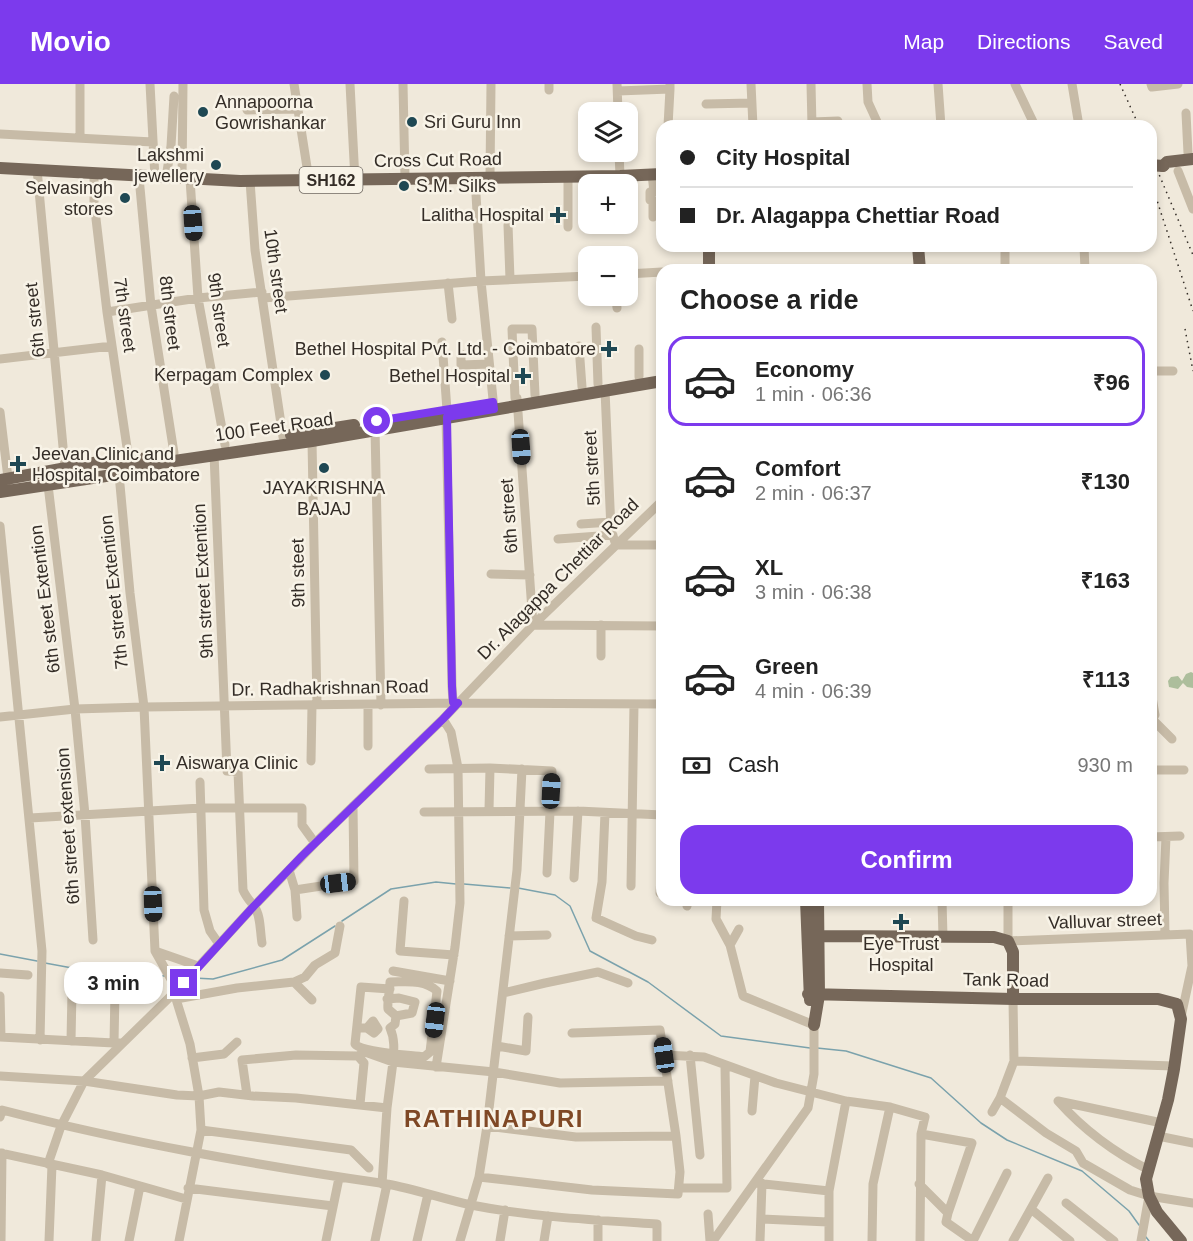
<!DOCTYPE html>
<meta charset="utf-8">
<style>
:root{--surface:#fff;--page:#f6f6f6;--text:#222;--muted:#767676;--line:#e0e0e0;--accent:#7c3aed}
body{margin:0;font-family:Arial,sans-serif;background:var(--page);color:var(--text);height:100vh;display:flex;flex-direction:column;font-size:22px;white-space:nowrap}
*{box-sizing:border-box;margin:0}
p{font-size:20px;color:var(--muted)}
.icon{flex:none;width:33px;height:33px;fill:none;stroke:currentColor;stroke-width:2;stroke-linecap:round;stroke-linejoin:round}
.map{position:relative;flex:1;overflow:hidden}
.side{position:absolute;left:656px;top:180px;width:501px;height:642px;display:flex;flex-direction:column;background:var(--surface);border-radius:18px;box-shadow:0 3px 9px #0003}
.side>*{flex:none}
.banner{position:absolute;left:656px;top:36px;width:501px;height:132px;border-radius:18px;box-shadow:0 3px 9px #0003;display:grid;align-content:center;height:132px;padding:0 24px;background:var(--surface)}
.tools{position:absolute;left:578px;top:18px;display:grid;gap:12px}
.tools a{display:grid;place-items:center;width:60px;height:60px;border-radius:12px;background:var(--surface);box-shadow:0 3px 9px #0003;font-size:30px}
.end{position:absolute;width:27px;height:27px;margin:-14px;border:8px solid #7c3aed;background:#fff;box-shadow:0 0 0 3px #fff}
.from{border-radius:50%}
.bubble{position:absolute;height:42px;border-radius:18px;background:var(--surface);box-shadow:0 3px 9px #0003;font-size:20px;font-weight:700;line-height:42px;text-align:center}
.car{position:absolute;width:18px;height:36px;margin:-18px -9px;border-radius:8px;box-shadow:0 0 4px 2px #0007;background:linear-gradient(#222 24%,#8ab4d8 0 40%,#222 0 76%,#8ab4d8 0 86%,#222 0)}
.banner b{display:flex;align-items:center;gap:21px;height:57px;font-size:22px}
.banner b+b{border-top:2px solid var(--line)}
.banner i{width:15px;height:15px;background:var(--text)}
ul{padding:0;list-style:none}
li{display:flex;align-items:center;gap:18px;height:90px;margin:0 12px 9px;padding:0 12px;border:3px solid transparent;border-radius:18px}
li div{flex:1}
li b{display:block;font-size:22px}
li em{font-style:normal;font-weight:700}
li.active{border-color:var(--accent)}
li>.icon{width:54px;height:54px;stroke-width:1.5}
h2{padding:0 24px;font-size:27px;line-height:72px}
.pay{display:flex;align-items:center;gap:15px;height:66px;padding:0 24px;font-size:22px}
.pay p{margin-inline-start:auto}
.action{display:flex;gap:12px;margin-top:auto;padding:12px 24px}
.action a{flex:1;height:69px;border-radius:18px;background:var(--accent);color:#fff;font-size:24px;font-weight:700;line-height:69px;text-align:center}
header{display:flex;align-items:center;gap:36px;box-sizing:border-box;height:84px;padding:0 30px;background:var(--accent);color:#fff}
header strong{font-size:28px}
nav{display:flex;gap:33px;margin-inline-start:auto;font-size:21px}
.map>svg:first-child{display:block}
.green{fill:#adbe9c}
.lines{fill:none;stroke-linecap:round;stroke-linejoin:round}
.stream{stroke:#7ba2ac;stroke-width:1.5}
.minor{stroke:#c7bba7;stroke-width:9}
.major{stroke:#766759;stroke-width:12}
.rail{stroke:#342d27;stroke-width:1.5;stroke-dasharray:1.5 4.5;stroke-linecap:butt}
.major-bridge{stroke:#766759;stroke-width:12}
.route{stroke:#7c3aed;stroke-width:8}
.poi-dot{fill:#1f4853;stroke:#f8f3e7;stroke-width:2}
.labels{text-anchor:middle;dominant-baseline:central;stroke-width:5;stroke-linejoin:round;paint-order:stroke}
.shield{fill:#f8f3e7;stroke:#6f6861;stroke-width:1.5}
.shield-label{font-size:16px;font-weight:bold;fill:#342d27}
.poi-label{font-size:18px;fill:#342d27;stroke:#f8f3e7;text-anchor:end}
.street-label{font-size:18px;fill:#342d27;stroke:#f8f3e7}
.district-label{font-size:24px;font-weight:bold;letter-spacing:1.5px;fill:#7f4825;stroke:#f8f3e7}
</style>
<header>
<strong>Movio</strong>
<nav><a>Map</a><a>Directions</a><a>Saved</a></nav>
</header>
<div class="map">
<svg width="1193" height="1157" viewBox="0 0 1193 1157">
<rect width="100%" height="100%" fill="#f0e9db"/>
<!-- green -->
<path class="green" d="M1191,588L1193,589V604L1187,603L1183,599L1178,605L1169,603L1168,597L1171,593L1178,592L1182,597L1186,590Z"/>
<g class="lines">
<!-- stream -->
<path class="stream" d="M464,800L510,804
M518,804L555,811L570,822L590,867L648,898L721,952L810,964
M342,837L391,805L436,798L456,800
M0,870L37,877
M45,879L83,886L165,892
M173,893H183
M194,894L213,895L282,876L335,842
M817,964L846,967L931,994L981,1039L1007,1056L1082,1087L1129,1127L1139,1141
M1146,1153L1149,1157"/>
<!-- minor -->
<path class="minor" d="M80,0V54
M150,0L155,94
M294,0L309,96
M350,0L355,96
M403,0L405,95
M617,0L618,28
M751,0L753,42
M811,0L812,42
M867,0L868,18L879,42
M938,0L941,42
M1015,0L1035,42
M1072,0L1079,42
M1151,0L1152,3L1178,0
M549,6V0
M618,7L670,5V0
M706,20L751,19
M247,26L298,25
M1186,29L1188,69
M812,38L838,37
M668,42L670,5
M0,50L153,58
M619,68L620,92
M37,85L65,384
M1178,87L1193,125
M94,90V118L107,228L129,377
M652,90L654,108H650V116H653V133
M490,92L491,0
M139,93L151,222L174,369
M475,93L481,197L494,325
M166,94L171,62L174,12
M182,95L183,0
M190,95L198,214L225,361
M250,97L255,166L283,353
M508,141L510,195
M568,143V92
M1005,162V186
M1084,162L1085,186
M627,190L662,188
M448,199L452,235
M616,212L617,224
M263,214L481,197L588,192
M107,228L198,214L262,208
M596,243L598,300
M442,258L447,326
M579,262L582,303
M639,265V293
M461,270V281L489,280
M0,275L112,262
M1150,287H1173
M605,306L611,446L616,461H662
M515,314L512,245H532L535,311
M517,314L533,541L662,542
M0,328L8,394
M446,333L452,602L453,618L458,619
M375,345L381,621
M312,357L317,620
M214,370L227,687L238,688L243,806C246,813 249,816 254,822C261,831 260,848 262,859
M119,390L130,509L144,623L155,867L177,906L176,915L190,960L199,1012L201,1046L179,1157
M48,401L75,625L85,731L93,856
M581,440L611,438
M0,442L42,867L40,956
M558,455L613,451
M491,490L530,491
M601,541V572
M1150,601L1155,631L1153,634
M368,621V662
M0,633L75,625L144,623L458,619L662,620
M1150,633L1172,655
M311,677L312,621
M429,685L490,684L552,687L547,789
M1150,686H1184
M200,698L204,826L210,847L219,860
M489,726L490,684
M424,728L578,727L662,731
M605,729L602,798L596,834L636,852L652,856
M30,734L201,724H302V741L315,759
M1150,753L1180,752
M289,786L295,806L297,833
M574,794L578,727
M631,802L634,620
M295,806L354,797L353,722
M660,809L662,778
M942,816L943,853
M1008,816V857L1190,850L1192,882L1181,933
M404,817L400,867L454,871
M687,822L688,816
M1165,851L1164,799L1166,753
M509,852L547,851
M730,861L739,845
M155,867L198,882
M393,887L450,897
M0,889L28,891
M294,898L312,916
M115,907L114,959H120
M503,909L545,899L598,888L628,899
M0,912L1,953
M176,915L237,904L294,898L305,893L315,881L335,869L340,842
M387,915L399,914L415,918L412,929L396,932
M1013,915L1014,977L1174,982
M357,944H367L374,949L378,945L373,937L367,944
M0,953L114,959
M71,957L72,907
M497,962L526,967L528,933
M664,971L704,973L776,999L846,1017L890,1023L925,1033L921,1050L920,1157
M690,971L700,1071
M358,972L364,979L360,1020
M192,974L224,970L237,958
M436,983L455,863L460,819L458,684L451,648L443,635
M0,992L84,997L177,1011L199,1012L219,1008L253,1012L296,1014L387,1024L393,978L494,988L560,999L668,997
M247,1011L242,976L296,971L358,972L365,968L393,978C394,966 395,955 390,944L395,940L396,932L388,925C387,915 390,908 390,898C406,898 424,895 437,907L430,968L424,973C410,971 363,969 355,960L361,903L390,905
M1000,1014L1014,977
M1058,1017C1083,1045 1115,1069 1149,1086
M1058,1017L1162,1039
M752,1027L755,992
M992,1028L1000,1014L1046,1049L1076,1067L1083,1079L1130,1106L1149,1112L1193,1119
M0,1033L2,1026C129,1059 257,1081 387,1100C415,1105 443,1115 471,1121C532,1133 595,1136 657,1140V1157
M487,1042L576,1053L676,1052
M201,1046L351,1066L369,1084
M921,1050L972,1059L948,1129
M1158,1052L1193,1059
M0,1069L102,1091L186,1115
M48,1080L61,1042L84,997L177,906L254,822L315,759L443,635L533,541L662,417
M479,1093L592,1106L678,1110L680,1088L676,1052L660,946L572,949
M756,1099L829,1107
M382,1100L387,1024
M919,1100L948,1129L946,1138L973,1157
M188,1104L333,1122
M679,1104H727L725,982
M1066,1119L1114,1157
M1031,1125L1070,1157
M708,1130L710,1157
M761,1135L828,1138
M1,1157L2,1069
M49,1157L52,1081
M96,1157L102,1091
M129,1157L140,1102
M326,1157L339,1094
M375,1157L387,1100
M417,1157L428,1110
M460,1157L479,1093L487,1042L517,786L522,685
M500,1157L505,1126
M544,1157L548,1132
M598,1157V1136
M713,1157L808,1024L814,990V941L743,912L730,861L716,835L717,816
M760,1157L762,1099
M829,1157V1107L846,1017
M872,1157L873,1100L890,1023
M973,1157L1007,1089
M1013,1157L1048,1094
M1141,1157L1149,1112"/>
<!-- major -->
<path class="major" d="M1163,82L1167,78L1193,75
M0,84L240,97L620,92L662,90
M709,162V186
M918,162L920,186
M291,351L354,341
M0,396L99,378L114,380L147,374
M0,408L119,390L130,388L140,382L312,357L662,297
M806,816L810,916
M818,852L994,853L1008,857L1013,868V915
M808,910L1013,915H1158L1177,920L1181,935L1174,985L1168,1016L1146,1095L1149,1112L1157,1128L1181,1157
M814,941L819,911L818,816"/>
<!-- rail -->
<path class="rail" d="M1120,0L1139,42
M1150,69L1193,171
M1150,95L1193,227
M1185,245L1193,287"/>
<!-- major-bridge -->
<path class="major-bridge" d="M1150,81L1163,82"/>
</g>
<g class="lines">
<!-- route -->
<path class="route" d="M184,899L254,822L302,772L443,635L458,619L453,618L452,602L447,333L494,325L493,318L377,337"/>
</g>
<!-- markers -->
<g class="poi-dot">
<circle cx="203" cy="28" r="6"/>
<circle cx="412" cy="38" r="6"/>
<circle cx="216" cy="81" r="6"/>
<circle cx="404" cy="102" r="6"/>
<circle cx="125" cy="114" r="6"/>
<path d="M555 122h6v6h6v6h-6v6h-6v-6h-6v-6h6z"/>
<path d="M606 256h6v6h6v6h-6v6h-6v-6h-6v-6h6z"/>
<circle cx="325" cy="291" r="6"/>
<path d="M520 283h6v6h6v6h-6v6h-6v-6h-6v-6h6z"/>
<path d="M15 371h6v6h6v6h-6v6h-6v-6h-6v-6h6z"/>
<circle cx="324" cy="384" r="6"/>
<path d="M159 670h6v6h6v6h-6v6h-6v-6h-6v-6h6z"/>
<path d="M898 829h6v6h6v6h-6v6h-6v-6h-6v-6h6z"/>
</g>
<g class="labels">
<!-- shield labels -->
<rect class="shield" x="299.5" y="83" width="63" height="26" rx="4.5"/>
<g class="shield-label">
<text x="331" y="96">SH162</text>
</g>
<!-- poi labels -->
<g class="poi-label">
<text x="215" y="18" text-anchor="start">Annapoorna<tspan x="215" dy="21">Gowrishankar</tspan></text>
<text x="424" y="38" text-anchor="start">Sri Guru Inn</text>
<text x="204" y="71">Lakshmi<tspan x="204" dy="21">jewellery</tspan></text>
<text x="416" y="102" text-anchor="start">S.M. Silks</text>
<text x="113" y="104">Selvasingh<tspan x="113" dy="21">stores</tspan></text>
<text x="544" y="131">Lalitha Hospital</text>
<text x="596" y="265">Bethel Hospital Pvt. Ltd. - Coimbatore</text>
<text x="313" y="291">Kerpagam Complex</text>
<text x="510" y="292">Bethel Hospital</text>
<text x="32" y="370" text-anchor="start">Jeevan Clinic and<tspan x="32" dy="21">Hospital, Coimbatore</tspan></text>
<text x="324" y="404" text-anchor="middle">JAYAKRISHNA<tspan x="324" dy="21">BAJAJ</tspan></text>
<text x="176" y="679" text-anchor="start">Aiswarya Clinic</text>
<text x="901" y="860" text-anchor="middle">Eye Trust<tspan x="901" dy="21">Hospital</tspan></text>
</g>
<!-- street labels -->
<g class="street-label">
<text transform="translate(438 76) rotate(-1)">Cross Cut Road</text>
<text transform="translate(276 187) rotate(82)">10th street</text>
<text transform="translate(219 226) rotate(82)">9th street</text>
<text transform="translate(170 229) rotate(83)">8th street</text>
<text transform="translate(125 231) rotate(82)">7th street</text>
<text transform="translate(35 236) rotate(-96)">6th street</text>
<text transform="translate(274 343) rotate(-8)">100 Feet Road</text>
<text transform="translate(592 384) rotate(-93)">5th street</text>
<text transform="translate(509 432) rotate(-94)">6th street</text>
<text transform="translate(298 489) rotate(-91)">9th steet</text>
<text transform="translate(558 495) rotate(-45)">Dr. Alagappa Chettiar Road</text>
<text transform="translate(203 497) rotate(-93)">9th street Extention</text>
<text transform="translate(114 508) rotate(-96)">7th street Extention</text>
<text transform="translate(45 515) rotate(-97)">6th steet Extention</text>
<text transform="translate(330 604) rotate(-1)">Dr. Radhakrishnan Road</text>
<text transform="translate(68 742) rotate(-94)">6th street extension</text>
<text transform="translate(1105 837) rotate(-2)">Valluvar street</text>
<text transform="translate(1006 896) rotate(1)">Tank Road</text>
</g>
<!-- district labels -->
<g class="district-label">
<text x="494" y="1034">RATHINAPURI</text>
</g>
</g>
</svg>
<div class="tools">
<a><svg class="icon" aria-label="layers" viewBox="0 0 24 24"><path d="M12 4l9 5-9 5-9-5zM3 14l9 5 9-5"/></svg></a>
<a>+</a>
<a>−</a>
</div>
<i class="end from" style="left:377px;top:337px"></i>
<i class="end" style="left:184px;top:899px"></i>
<div class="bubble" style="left:64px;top:878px;width:99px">3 min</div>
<i class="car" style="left:193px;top:139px;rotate:176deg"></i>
<i class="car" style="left:521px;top:363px;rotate:176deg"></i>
<i class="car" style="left:551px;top:707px;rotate:3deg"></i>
<i class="car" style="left:338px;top:799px;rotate:83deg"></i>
<i class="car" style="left:153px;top:820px;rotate:178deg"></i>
<i class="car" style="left:435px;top:936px;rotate:187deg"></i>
<i class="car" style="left:664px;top:971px;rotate:352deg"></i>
<div class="banner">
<b><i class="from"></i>City Hospital</b>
<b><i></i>Dr. Alagappa Chettiar Road</b>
</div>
<section class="side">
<h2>Choose a ride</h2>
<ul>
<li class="active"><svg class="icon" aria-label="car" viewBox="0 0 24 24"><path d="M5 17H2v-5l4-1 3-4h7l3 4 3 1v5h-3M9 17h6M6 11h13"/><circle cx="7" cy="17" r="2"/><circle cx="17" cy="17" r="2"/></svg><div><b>Economy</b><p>1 min · 06:36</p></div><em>₹96</em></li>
<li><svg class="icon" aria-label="car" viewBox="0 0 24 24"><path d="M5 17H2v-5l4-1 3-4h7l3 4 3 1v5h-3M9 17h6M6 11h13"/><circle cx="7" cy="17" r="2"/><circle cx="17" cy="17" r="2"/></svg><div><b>Comfort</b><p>2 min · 06:37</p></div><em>₹130</em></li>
<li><svg class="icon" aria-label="car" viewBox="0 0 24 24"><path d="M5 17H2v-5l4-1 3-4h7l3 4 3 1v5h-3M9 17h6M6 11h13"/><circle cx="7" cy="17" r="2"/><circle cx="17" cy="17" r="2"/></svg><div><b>XL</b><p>3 min · 06:38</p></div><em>₹163</em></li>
<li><svg class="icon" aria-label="car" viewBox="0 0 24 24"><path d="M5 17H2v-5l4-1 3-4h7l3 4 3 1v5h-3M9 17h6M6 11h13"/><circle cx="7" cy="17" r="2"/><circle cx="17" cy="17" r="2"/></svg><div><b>Green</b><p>4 min · 06:39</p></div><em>₹113</em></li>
</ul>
<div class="pay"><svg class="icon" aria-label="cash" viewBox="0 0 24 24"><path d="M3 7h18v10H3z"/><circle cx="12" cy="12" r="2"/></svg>Cash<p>930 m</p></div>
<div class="action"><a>Confirm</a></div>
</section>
</div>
